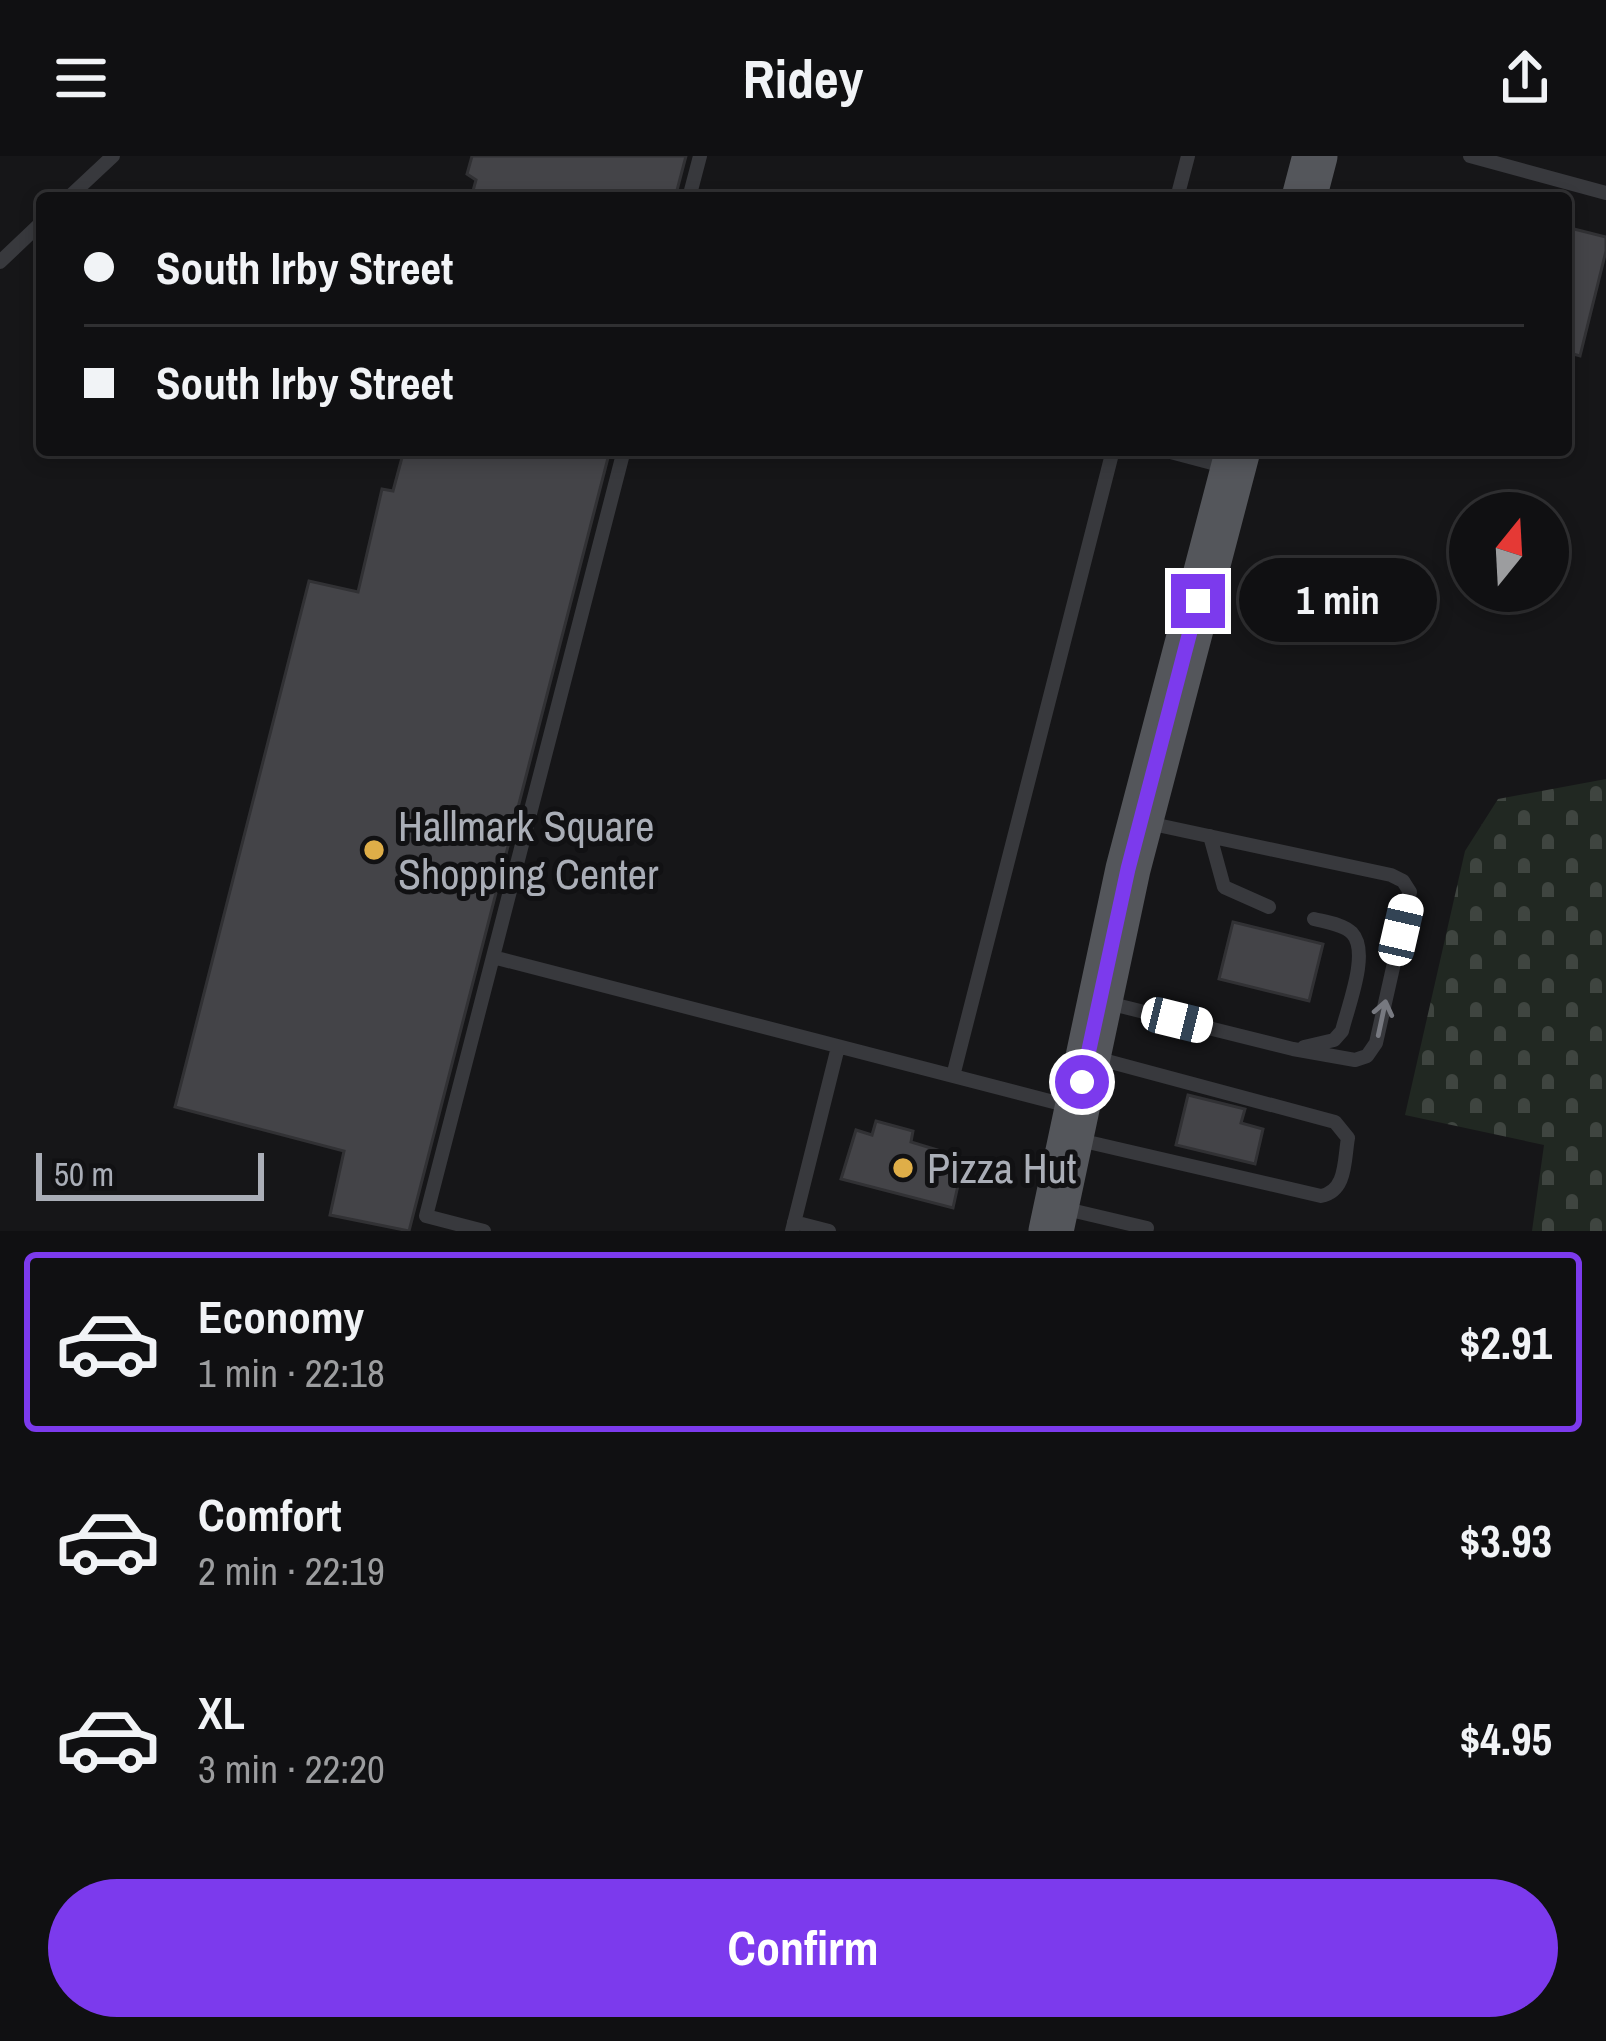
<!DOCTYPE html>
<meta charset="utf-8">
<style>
:root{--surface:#101012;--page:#19191b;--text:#f1f3f6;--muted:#9c9d9f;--line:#303032;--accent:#7c3aed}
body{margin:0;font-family:"Archivo Narrow",sans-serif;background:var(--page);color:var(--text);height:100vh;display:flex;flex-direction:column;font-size:45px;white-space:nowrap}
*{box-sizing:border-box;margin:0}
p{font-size:39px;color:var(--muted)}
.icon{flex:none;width:66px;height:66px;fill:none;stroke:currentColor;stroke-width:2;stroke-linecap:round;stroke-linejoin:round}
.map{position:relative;height:1075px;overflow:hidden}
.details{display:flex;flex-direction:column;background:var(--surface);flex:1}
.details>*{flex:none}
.top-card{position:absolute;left:36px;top:36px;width:1536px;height:264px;border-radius:12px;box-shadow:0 6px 18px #0003,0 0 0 3px var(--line);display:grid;align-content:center;height:264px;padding:0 48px;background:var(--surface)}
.needle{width:78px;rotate:18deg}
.tools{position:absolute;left:1449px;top:336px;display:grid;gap:24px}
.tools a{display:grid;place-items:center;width:120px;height:120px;border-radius:50%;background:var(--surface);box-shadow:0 6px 18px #0003,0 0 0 3px var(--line);font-size:60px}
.scale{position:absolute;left:36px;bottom:30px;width:228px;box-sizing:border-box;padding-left:12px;border:6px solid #aaaeb7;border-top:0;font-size:33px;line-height:42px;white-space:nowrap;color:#aaaeb7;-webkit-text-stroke:9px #111113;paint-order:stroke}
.end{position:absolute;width:54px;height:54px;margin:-27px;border:15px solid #7c3aed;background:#fff;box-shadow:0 0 0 6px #fff}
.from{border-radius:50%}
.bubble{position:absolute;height:84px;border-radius:42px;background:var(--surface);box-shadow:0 6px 18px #0003,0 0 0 3px var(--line);font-size:39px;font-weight:700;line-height:84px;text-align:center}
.car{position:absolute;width:36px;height:72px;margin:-36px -18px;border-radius:15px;box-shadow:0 0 9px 3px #0007;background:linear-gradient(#fff 24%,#345 0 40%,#fff 0 76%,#345 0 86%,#fff 0)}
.top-card b{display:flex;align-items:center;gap:42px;height:114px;font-size:45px}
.top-card b+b{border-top:3px solid var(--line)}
.top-card i{width:30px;height:30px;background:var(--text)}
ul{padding:21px 0 0;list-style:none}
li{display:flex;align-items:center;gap:36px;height:180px;margin:0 24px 18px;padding:0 24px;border:6px solid transparent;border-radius:12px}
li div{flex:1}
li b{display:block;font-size:45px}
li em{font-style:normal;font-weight:700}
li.active{border-color:var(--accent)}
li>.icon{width:108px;height:108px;stroke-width:1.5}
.primary-button{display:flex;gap:24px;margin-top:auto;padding:24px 48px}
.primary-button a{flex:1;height:138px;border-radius:72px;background:var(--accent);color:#fff;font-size:48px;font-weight:700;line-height:138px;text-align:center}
header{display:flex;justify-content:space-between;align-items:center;height:156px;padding:0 48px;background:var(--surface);font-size:54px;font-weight:700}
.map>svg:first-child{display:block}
.cemetery{fill:url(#cemetery-stones)}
.building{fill:#444448;stroke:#313134;stroke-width:3}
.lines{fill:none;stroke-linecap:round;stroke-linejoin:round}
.service{stroke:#38393d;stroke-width:14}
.primary{stroke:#54565b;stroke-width:45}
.oneway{stroke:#777980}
.route{stroke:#7c3aed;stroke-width:15}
.poi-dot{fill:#dfae48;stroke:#111113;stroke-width:4.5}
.labels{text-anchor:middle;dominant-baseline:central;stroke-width:10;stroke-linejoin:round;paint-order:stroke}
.poi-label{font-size:42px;fill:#aaaeb7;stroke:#111113;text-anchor:start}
</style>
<header><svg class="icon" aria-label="menu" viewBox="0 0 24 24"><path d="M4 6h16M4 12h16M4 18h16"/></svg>Ridey<svg class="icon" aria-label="share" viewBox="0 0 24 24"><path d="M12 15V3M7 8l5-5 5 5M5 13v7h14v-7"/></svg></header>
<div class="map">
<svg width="1606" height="1075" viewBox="0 0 1606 1075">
<defs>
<pattern id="cemetery-stones" width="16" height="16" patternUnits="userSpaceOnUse" patternTransform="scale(3)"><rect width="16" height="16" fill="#212822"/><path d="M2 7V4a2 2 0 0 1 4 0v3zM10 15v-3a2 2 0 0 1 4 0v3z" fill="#3f4540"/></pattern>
</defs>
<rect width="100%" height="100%" fill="#161618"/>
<!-- cemetery -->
<path class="cemetery" d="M1606,623V1075H1532L1544,989L1405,959L1465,695L1498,643Z"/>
<!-- building -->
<path class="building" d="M472,0H686L675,42H471L476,24L467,18Z
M1566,71L1606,81V95L1580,200L1566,196Z
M404,294H610L409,1075L330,1059L344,995L175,951L309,425L358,436L382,333L393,335Z
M1233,766L1323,788L1309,845L1219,823Z
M1188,939L1245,953L1241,967L1263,973L1255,1008L1176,989Z
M876,965L913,975L911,986L964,1002L953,1052L841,1023L856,974L872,979Z"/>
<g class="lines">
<!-- service -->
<path class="service" d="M1470,0L1606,37
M68,42L113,0
M689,42L700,0
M1177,42L1188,0
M0,106L42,66
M1163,294L1227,311
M1210,680L1224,731L1269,751
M493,801L1069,950
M1104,846L1293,893L1355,904L1367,900L1376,887L1410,736L1403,725L1391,719L1148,667
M1304,891L1334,884L1342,875C1348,850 1370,796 1352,777C1343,768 1326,766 1314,763
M953,920L1113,294
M1075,983L1321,1040C1347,1035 1344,1004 1348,982L1335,966L1092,901
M1062,1052L1147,1072L1146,1075
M794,1066L829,1075
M484,1075L426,1060L624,294
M792,1075L838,891"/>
<!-- primary -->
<path class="primary" d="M1304,42L1315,0
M1051,1075L1128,713L1238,294"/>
</g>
<!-- one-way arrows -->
<defs><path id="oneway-shaft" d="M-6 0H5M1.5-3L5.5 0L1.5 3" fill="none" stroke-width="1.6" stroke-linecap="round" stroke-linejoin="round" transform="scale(3)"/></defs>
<use class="oneway" href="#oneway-shaft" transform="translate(1382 862) rotate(-78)"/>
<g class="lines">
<!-- route -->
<path class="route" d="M1082,926L1128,713L1198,445"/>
</g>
<!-- markers -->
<g class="poi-dot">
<circle cx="374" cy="694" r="12"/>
<circle cx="903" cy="1012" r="12"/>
</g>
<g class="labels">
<!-- poi labels -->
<g class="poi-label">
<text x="398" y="670">Hallmark Square<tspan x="398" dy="48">Shopping Center</tspan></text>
<text x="927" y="1012">Pizza Hut</text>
</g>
</g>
</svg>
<div class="tools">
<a><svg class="needle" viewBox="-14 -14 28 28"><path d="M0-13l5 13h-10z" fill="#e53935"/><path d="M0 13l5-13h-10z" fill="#9c9d9f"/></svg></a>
</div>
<div class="scale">50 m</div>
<i class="end from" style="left:1082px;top:926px"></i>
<i class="end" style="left:1198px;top:445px"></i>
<div class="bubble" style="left:1239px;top:402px;width:198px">1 min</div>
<i class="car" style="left:1401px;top:774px;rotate:13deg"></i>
<i class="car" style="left:1177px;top:864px;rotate:104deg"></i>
<div class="top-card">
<b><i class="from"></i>South Irby Street</b>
<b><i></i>South Irby Street</b>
</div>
</div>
<section class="details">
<ul>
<li class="active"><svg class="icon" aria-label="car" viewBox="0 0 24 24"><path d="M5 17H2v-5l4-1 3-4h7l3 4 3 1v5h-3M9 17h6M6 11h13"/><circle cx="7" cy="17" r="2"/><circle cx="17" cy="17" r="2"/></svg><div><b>Economy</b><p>1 min · 22:18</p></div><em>$2.91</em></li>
<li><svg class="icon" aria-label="car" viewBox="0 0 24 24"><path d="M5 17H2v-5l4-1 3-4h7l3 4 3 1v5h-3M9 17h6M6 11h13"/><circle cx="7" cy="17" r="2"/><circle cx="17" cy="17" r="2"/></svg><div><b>Comfort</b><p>2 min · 22:19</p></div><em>$3.93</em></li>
<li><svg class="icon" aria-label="car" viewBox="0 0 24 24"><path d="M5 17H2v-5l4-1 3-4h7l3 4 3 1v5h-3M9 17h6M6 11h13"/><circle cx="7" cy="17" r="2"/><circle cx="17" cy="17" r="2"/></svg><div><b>XL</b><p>3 min · 22:20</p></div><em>$4.95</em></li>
</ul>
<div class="primary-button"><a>Confirm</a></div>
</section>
